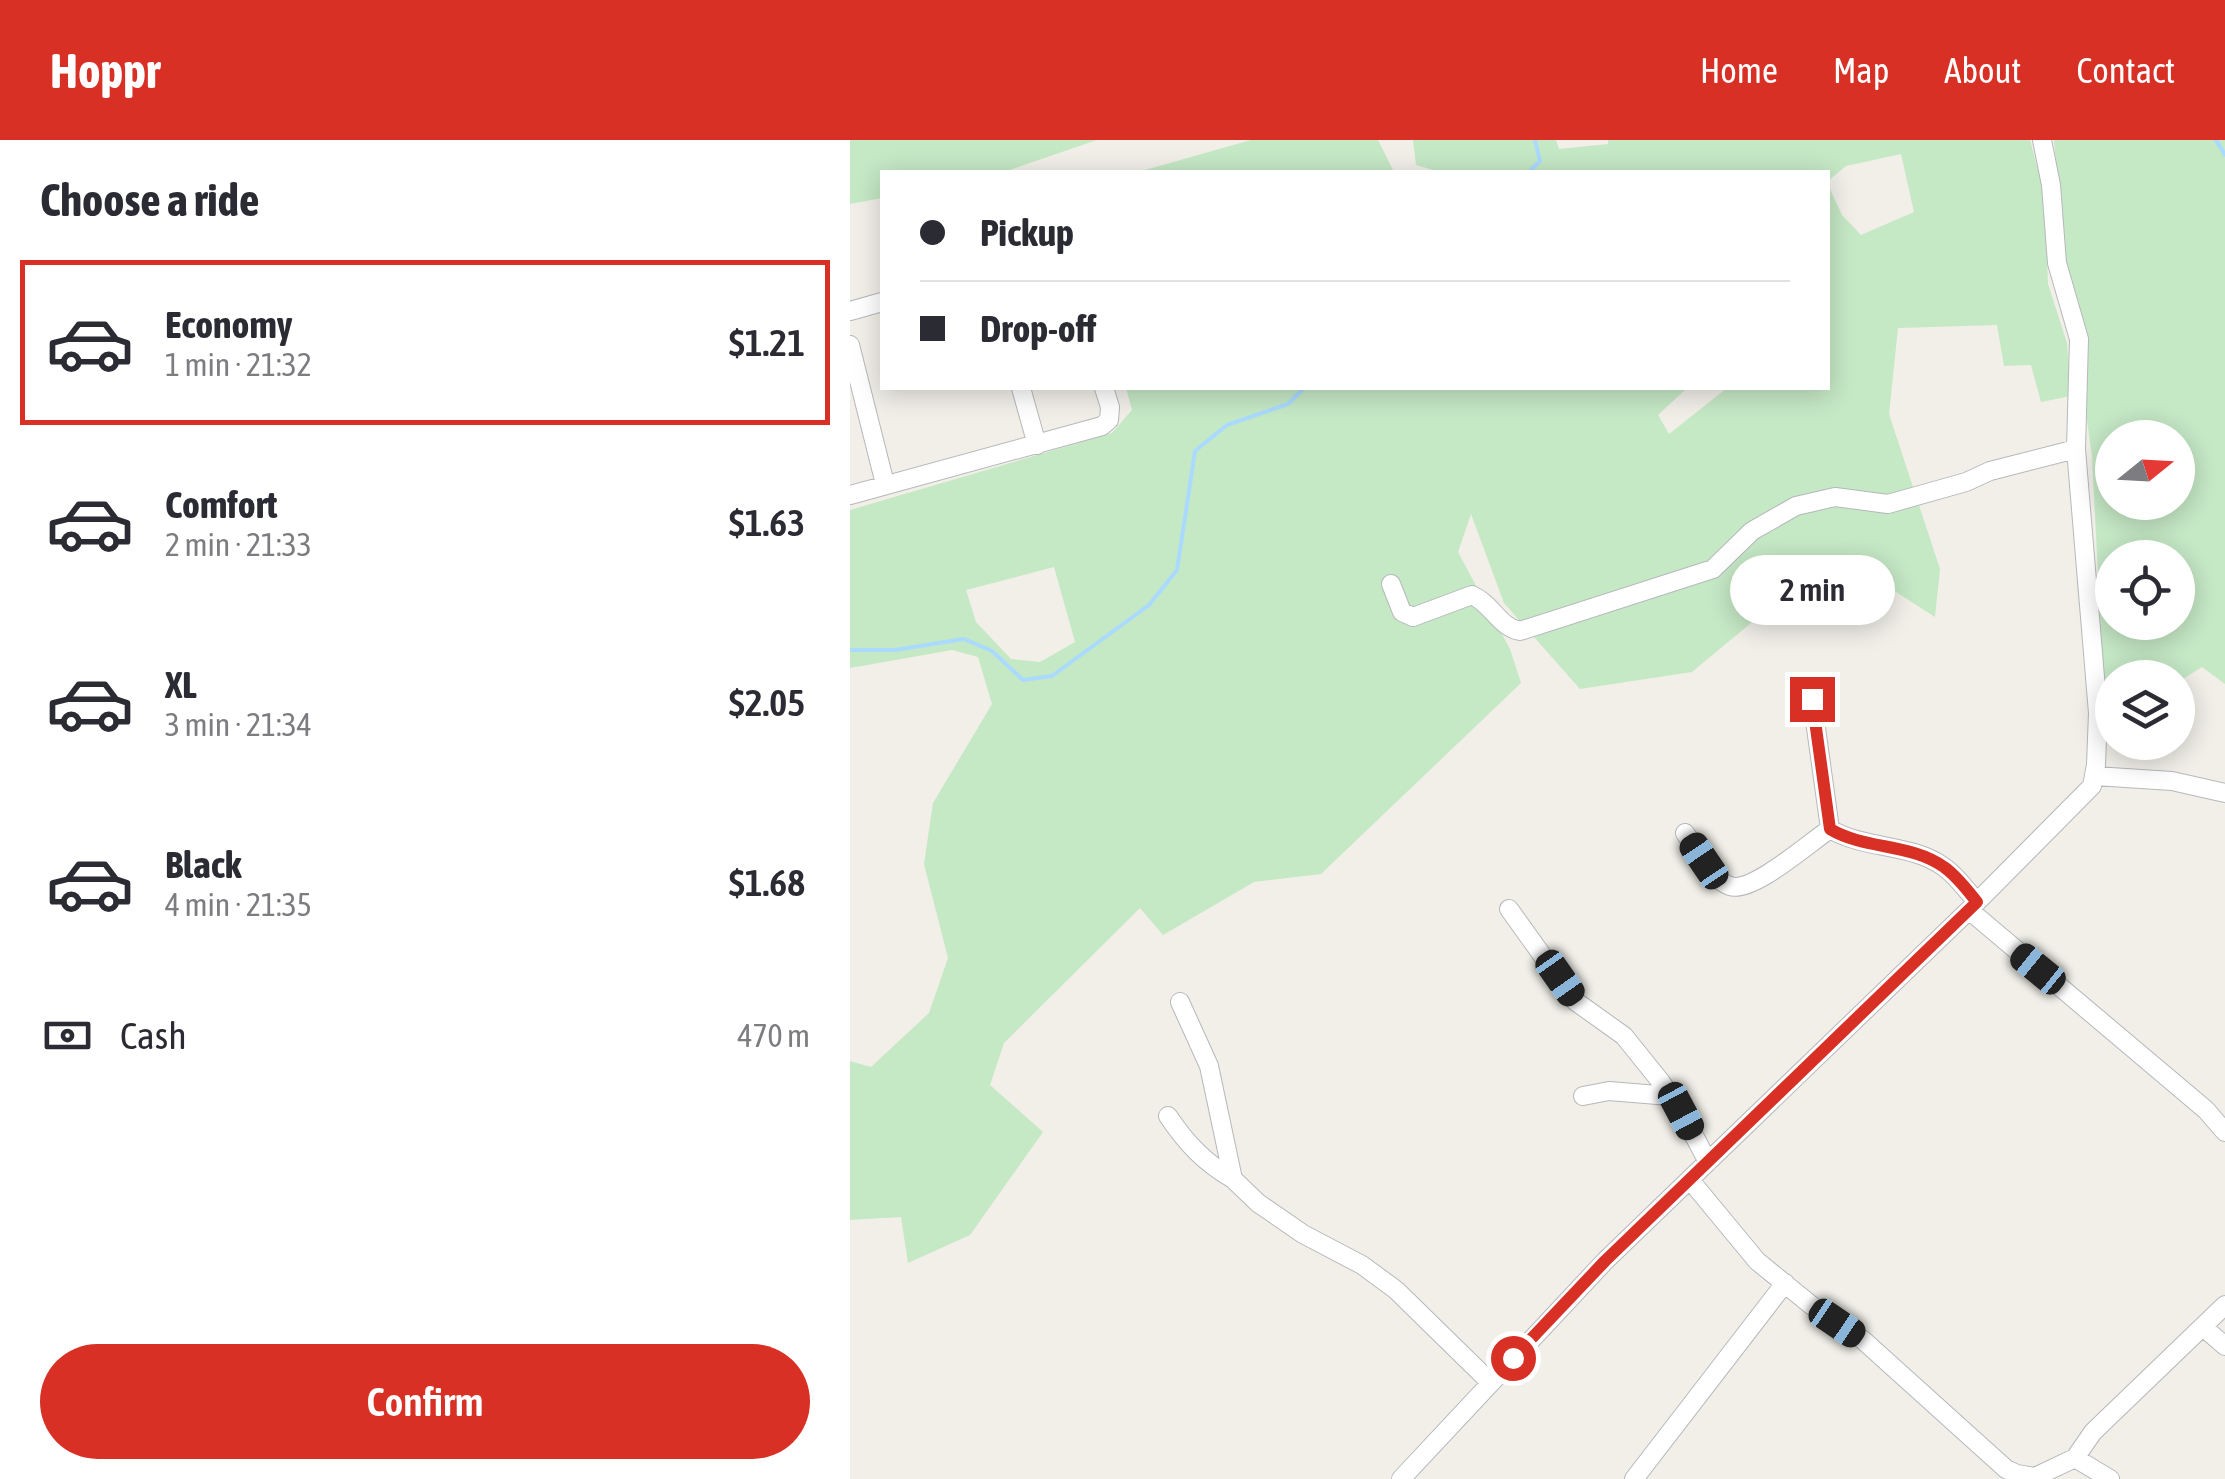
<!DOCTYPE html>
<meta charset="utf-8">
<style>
:root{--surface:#fff;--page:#f7f7f7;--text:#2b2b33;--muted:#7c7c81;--line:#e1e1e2;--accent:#d93025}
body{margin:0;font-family:"Asap Condensed",sans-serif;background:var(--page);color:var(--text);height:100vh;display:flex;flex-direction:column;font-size:38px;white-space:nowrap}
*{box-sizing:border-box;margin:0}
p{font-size:32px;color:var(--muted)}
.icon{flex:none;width:55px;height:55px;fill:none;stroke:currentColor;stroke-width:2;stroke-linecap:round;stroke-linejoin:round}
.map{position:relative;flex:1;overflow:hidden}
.side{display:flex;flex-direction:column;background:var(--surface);width:850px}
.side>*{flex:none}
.hud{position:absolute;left:30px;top:30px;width:950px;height:220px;border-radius:0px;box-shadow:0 5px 25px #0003;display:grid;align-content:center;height:220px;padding:0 40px;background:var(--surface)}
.needle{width:65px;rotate:72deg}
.controls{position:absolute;left:1245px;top:280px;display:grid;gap:20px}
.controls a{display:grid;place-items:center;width:100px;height:100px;border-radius:50%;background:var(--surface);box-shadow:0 5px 25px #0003;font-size:50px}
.end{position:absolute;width:45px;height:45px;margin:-22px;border:12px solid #d93025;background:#fff;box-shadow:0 0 0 5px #fff}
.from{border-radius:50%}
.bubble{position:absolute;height:70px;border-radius:35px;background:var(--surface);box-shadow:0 5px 25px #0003;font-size:32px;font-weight:600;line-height:70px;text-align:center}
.car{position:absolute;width:30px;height:60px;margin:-30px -15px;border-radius:12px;box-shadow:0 0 8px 2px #0007;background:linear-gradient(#222 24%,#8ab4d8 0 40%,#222 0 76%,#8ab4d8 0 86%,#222 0)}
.hud b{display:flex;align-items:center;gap:35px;height:95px;font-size:38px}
.hud b+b{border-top:2px solid var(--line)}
.hud i{width:25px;height:25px;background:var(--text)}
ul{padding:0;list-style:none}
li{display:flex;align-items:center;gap:30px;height:165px;margin:0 20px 15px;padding:0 20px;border:5px solid transparent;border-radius:0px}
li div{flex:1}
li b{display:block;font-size:38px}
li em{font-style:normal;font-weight:600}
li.active{border-color:var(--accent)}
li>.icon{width:90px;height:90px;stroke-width:1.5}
h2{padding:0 40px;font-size:45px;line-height:120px}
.pay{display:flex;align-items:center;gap:25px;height:110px;padding:0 40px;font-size:38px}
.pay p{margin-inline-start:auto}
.cta{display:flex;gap:20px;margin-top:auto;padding:20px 40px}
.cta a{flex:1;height:115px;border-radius:60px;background:var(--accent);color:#fff;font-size:40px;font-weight:600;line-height:115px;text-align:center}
header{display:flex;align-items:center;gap:60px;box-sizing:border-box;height:140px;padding:0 50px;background:var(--accent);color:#fff}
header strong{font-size:48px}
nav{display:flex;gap:55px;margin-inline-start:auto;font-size:35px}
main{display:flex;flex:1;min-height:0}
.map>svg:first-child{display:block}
.green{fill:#c5e8c5;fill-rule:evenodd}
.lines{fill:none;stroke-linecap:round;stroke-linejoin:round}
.stream{stroke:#aadaff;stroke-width:4}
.minor-casing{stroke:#b5b8bc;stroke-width:20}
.minor{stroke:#fff;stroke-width:18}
.route{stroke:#d93025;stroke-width:12}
</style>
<header>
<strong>Hoppr</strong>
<nav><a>Home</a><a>Map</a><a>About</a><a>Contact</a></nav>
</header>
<main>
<section class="side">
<h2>Choose a ride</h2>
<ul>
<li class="active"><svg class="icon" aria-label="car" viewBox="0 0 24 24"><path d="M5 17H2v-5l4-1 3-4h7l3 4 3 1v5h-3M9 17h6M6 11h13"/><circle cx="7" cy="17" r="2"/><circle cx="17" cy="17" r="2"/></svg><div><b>Economy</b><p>1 min · 21:32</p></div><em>$1.21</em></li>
<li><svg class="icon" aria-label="car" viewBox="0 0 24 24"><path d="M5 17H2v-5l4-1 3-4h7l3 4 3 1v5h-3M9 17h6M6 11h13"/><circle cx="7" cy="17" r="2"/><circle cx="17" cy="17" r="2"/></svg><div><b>Comfort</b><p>2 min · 21:33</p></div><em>$1.63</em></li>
<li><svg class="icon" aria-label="car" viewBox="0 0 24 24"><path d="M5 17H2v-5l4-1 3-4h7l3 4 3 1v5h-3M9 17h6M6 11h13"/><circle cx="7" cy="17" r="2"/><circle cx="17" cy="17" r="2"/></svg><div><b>XL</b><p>3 min · 21:34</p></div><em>$2.05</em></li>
<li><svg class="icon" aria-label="car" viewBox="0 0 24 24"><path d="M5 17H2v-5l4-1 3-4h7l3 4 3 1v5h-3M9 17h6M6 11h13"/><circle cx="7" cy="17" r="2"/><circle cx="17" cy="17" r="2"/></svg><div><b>Black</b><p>4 min · 21:35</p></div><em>$1.68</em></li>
</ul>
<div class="pay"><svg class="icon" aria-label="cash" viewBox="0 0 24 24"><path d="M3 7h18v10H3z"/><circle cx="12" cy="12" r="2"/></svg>Cash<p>470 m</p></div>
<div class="cta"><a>Confirm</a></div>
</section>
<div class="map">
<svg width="1375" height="1339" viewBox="0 0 1375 1339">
<rect width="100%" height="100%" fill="#f1efe8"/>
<!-- green -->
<path class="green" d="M0,0H247L154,32H32V58L0,64Z
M401,0H528L544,32H288Z
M563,0H706L709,9L758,4V0H1180L1195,57L1198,144L1217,203L1221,256L1191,262L1181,225L1154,226L1147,185L1048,188L1039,274L1090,429L1085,477L1004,425L930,459L842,532L730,549L654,463L621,374L608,412L660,509L671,543L471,734L404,742L313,795L290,768L154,903L140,945L193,992L120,1095L58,1123L51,1077L0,1080V921L21,927L79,873L98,818L74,724L83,663L142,564L128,517L102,510L0,528V370L262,293L282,270L276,248H837L808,275L819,294L877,248H978V45L992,75L1011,95L1064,72L1051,14L996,26L978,41V32H590L566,25ZM204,427L225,502L190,522L161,519L126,482L116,450Z
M1204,0H1375V544L1352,527L1328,542V538H1262V558L1253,531L1242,317L1213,102ZM1262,298H1328V362H1262ZM1262,418H1328V482H1262Z"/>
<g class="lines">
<!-- stream -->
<path class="stream" d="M1366,0L1375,15
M679,32L690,21L685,0
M0,510H45L114,499L142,511L173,540L202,536L299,465L327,430L345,311L377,285L438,264L454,248"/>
<defs>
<path id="minor" d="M0,171L32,162
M0,205L35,344
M171,248L187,305
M0,355L252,286L259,280L260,267L254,248
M541,444L552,472L563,477L622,455C642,464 649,487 670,491L863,429L902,391L946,366L985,357L1038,364L1116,342L1140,331L1226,309
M962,559L980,689C1015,710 1061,703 1094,727C1107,736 1117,751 1127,762
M1245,636L1322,641L1375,653
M835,693C847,709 860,739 880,746C902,754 960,702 980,689
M659,769L725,861L774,896L811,942L831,971L858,1022
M1119,770L1356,970L1375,992
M330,862L359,926L383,1039L408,1063L453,1094L512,1125L546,1150L640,1242
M733,956L759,951L820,956
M318,976C336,1003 355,1023 383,1039
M840,1040L907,1121L961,1165L1013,1200L1156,1329L1167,1334L1185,1337L1225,1318L1243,1292L1375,1165
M1353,1187L1375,1206
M1225,1318L1260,1339
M551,1339L755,1121L1119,770L1242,646L1246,625L1248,573L1226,309L1229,199L1207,123L1201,45L1192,0
M784,1339L935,1143"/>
</defs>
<!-- minor casing -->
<use href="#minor" class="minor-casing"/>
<!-- minor -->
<use href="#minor" class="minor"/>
</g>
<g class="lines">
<!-- route -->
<path class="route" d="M663,1218L755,1121L1127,762C1117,750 1107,736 1094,727C1061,703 1015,710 980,689L962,559"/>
</g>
</svg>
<div class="controls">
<a><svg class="needle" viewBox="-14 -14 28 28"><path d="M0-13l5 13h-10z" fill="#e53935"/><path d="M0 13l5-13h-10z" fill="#7c7c81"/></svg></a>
<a><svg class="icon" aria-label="locate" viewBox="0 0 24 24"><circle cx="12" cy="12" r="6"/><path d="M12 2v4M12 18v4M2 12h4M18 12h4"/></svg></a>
<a><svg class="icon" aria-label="layers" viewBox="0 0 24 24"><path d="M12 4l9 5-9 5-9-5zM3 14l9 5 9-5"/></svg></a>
</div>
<i class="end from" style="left:663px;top:1218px"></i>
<i class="end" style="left:962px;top:559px"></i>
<div class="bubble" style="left:880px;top:415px;width:165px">2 min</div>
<i class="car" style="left:854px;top:721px;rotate:326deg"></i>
<i class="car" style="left:1188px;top:829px;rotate:309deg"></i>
<i class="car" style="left:710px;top:838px;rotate:145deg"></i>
<i class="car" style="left:831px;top:971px;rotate:152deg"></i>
<i class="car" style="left:987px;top:1183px;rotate:124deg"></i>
<div class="hud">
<b><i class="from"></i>Pickup</b>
<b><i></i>Drop-off</b>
</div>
</div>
</main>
